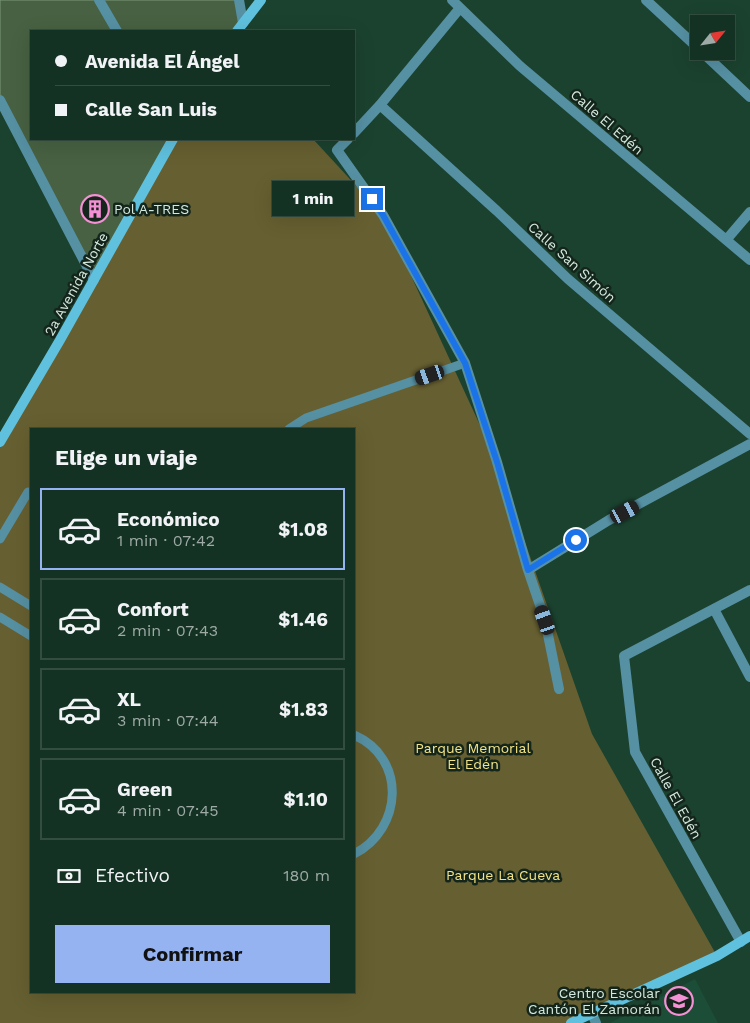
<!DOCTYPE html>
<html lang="es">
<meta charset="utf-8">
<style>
:root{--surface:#143223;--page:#1d3a2b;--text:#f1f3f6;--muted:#9daaa6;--line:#334d41;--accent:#95b2f1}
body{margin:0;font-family:"Work Sans",sans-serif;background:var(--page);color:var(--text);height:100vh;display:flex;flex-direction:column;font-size:19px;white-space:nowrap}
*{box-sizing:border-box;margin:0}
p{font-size:16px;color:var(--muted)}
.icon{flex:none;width:28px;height:28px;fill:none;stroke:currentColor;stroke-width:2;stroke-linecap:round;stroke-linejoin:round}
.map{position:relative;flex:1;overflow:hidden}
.sheet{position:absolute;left:30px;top:428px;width:325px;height:565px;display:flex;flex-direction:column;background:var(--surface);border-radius:0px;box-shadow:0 5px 20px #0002,0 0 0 1px var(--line)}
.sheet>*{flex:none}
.banner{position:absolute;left:30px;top:30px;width:325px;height:110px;border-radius:0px;box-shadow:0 5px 20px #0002,0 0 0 1px var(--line);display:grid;align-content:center;height:110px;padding:0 25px;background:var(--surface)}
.needle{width:32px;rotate:60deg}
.fabs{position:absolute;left:690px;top:15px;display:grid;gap:10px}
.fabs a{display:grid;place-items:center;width:45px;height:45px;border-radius:0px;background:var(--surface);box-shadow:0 5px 20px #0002,0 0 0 1px var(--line);font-size:25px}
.end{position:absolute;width:22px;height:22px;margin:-11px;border:6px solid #1a73e8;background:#fff;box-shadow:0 0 0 2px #fff}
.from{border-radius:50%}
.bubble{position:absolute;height:35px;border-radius:0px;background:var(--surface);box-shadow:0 5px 20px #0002,0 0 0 1px var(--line);font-size:16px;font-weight:700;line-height:35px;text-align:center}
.car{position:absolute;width:15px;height:30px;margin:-15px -8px;border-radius:6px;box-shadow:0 0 4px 1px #0007;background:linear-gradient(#222 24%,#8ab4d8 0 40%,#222 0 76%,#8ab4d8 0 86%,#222 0)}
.banner b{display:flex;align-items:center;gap:18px;height:48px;font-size:19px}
.banner b+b{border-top:1px solid var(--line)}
.banner i{width:12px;height:12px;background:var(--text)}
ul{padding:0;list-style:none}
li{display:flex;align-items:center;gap:15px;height:82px;margin:0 10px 8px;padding:0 15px;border:2px solid var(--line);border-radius:0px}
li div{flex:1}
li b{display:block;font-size:19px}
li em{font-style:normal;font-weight:700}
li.selected{border-color:var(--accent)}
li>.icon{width:45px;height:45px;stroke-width:1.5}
h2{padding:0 25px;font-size:22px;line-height:60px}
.pay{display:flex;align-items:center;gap:12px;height:55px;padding:0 25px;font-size:19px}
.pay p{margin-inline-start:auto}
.action{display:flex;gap:10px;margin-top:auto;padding:10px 25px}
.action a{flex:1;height:58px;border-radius:0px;background:var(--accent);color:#111;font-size:20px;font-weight:700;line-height:58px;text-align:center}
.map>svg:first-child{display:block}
.built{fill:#1c4d36}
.green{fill:#665f31;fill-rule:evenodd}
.building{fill:#476142;stroke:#7f9a79}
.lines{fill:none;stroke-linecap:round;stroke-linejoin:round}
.lane{stroke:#5690a3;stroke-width:9}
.street{stroke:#5690a3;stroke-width:10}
.secondary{stroke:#5fc1de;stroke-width:10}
.route{stroke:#1a73e8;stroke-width:6}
.labels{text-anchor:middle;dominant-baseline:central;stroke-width:5;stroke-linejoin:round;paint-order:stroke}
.street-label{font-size:14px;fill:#d5eade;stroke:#14251c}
.poi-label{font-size:14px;fill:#d5eade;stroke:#14251c;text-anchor:start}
.park-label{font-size:14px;fill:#f3e384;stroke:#14251c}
</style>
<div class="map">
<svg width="750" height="1023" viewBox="0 0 750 1023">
<rect width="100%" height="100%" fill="#1b422f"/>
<!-- built -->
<path class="built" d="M695,979L718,1023H610Z"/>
<!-- green -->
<path class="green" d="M174,139H313L383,215L497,462L592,734L717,956L572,1023H0V442ZM31,429H354V991H31Z"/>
<!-- building -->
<path class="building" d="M0,0H99L117,31H31V139H173L94,280L0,103Z
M99,0H239L243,23L237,31H117Z"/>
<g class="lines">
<!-- lane -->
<path class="lane" d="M289,429L306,418L465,363
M0,539L28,492
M0,587L31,606
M0,617L31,636
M354,735C407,758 403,829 354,854"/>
<!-- street -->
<path class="street" d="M99,0L117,31
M239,0L243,23
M452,0L520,66L750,260
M646,0L699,49
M701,51L750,97
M0,100L94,280
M380,105L497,211L568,279L750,434
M354,133L380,105L460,8
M348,139L337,150L383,215L465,363L497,462L528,570L545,620L559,689
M727,239L750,212
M528,570L609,520L750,444
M714,609L750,677
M741,942L635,752L624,656L750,590
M592,1014L596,1023"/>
<!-- secondary -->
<path class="secondary" d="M237,31L261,0
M0,442L60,340L173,139
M571,1023L717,956L750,936"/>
</g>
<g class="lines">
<!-- route -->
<path class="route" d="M372,199L383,215L465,363L497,462L528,570L576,540"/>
</g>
<!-- icons -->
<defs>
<symbol id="building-ring" viewBox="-11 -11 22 22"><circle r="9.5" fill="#14251c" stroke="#f491d4" stroke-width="1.5"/><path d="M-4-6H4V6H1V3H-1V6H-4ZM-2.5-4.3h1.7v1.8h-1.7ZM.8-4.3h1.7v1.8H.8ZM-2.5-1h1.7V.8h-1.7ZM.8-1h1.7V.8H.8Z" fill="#f491d4"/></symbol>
<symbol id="school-ring" viewBox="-11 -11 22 22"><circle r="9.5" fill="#14251c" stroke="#f491d4" stroke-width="1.5"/><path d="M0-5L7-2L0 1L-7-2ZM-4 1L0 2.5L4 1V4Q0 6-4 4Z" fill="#f491d4"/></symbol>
</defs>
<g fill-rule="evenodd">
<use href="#building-ring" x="79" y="193" width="32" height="32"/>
<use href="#school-ring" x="663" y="985" width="32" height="32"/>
</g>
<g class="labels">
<!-- street labels -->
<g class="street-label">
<text transform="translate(607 122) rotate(41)">Calle El Edén</text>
<text transform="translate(572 262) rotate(42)">Calle San Simón</text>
<text transform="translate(76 284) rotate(-61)">2a Avenida Norte</text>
<text transform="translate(676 798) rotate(61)">Calle El Edén</text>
</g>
<!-- poi labels -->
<g class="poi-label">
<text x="114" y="209">Pol A-TRES</text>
<text x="660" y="993" text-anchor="end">Centro Escolar<tspan x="660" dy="16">Cantón El Zamorán</tspan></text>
</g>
<!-- park labels -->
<g class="park-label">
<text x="473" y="748">Parque Memorial<tspan x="473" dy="16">El Edén</tspan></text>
<text x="503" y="875">Parque La Cueva</text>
</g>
</g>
</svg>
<div class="fabs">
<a><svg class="needle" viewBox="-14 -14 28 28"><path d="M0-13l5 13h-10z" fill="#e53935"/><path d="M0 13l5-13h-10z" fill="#9daaa6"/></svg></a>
</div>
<i class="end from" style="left:576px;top:540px"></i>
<i class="end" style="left:372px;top:199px"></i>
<div class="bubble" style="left:272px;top:181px;width:82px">1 min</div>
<i class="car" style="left:430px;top:375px;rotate:251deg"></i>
<i class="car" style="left:625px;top:512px;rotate:62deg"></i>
<i class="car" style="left:545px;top:620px;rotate:341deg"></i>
<div class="banner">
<b><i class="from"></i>Avenida El Ángel</b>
<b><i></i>Calle San Luis</b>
</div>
<section class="sheet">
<h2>Elige un viaje</h2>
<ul>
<li class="selected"><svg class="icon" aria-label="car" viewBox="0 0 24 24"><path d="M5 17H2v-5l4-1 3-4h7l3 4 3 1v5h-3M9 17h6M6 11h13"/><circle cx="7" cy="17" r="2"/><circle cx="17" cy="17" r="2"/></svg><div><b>Económico</b><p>1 min · 07:42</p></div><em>$1.08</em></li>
<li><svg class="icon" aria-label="car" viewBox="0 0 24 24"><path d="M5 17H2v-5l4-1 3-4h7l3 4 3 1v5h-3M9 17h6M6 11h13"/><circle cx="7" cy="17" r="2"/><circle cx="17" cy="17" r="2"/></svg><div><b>Confort</b><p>2 min · 07:43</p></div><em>$1.46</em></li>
<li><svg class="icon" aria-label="car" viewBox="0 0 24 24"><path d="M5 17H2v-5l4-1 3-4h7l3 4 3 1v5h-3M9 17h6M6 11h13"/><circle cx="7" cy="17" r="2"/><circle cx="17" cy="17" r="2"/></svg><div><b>XL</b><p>3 min · 07:44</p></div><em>$1.83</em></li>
<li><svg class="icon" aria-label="car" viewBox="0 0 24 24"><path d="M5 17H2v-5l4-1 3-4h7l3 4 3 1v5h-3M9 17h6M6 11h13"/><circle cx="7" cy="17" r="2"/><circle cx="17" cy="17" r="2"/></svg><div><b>Green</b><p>4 min · 07:45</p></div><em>$1.10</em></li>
</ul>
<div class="pay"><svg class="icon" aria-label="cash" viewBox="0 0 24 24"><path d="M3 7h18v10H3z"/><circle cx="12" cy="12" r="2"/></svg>Efectivo<p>180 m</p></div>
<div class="action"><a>Confirmar</a></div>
</section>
</div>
